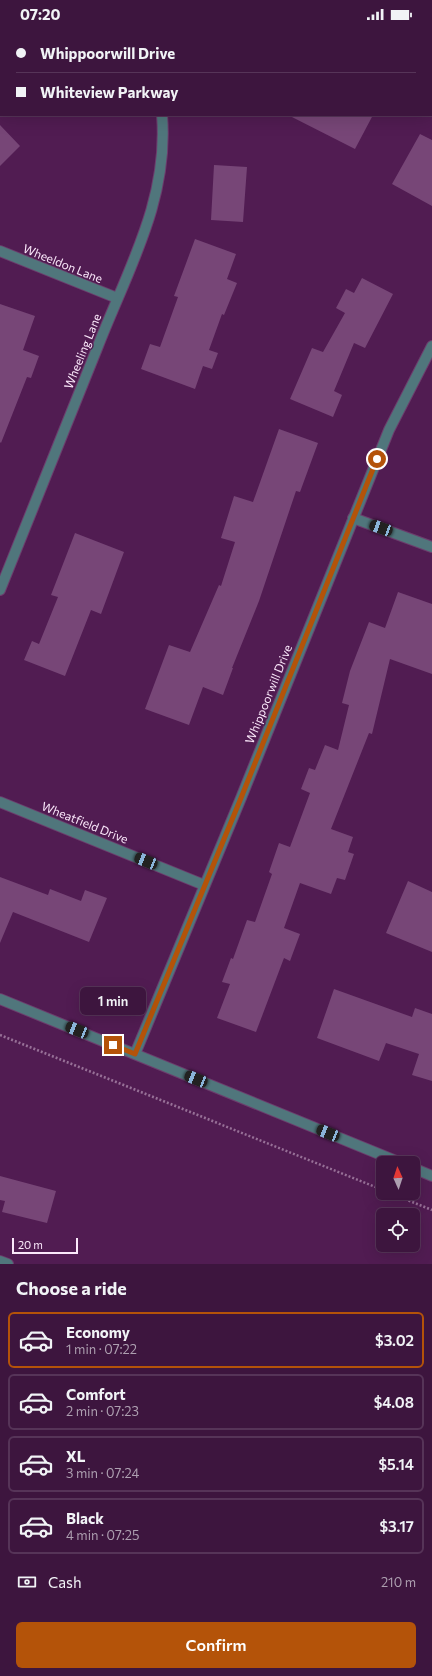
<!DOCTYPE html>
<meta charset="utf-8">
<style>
:root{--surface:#3d153e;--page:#482249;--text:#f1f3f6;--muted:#ad9fb0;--line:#563458;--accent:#b45309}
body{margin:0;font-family:Commissioner,sans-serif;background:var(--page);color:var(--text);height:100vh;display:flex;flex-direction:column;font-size:15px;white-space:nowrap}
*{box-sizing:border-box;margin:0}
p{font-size:13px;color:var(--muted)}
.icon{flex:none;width:22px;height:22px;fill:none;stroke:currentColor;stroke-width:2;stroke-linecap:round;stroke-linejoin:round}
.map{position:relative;height:1236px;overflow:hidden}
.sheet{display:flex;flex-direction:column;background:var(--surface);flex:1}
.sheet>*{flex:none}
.banner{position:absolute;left:0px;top:0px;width:432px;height:88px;box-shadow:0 4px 16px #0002,0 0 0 1px var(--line);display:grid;align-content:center;height:88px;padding:0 16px;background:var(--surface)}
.needle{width:26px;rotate:357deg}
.buttons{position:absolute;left:376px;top:1128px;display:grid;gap:8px}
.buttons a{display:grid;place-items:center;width:44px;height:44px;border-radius:6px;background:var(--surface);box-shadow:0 4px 16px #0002,0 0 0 1px var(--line);font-size:20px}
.scale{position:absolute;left:12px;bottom:10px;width:66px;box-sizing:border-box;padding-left:4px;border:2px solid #fbe8fb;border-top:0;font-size:11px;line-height:14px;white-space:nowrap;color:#fbe8fb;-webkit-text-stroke:3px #511c52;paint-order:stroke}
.end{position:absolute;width:18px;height:18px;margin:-9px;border:5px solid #b45309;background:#fff;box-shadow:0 0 0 2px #fff}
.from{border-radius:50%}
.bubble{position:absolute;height:28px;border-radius:6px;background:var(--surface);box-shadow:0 4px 16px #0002,0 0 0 1px var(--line);font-size:13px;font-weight:600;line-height:28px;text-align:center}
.car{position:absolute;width:12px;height:24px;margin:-12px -6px;border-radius:5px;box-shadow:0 0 3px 1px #0007;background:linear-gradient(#222 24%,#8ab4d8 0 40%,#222 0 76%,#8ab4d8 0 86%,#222 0)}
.banner b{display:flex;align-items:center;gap:14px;height:38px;font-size:15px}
.banner b+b{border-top:1px solid var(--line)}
.banner i{width:10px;height:10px;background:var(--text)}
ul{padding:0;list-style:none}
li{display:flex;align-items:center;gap:12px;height:56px;margin:0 8px 6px;padding:0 8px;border:2px solid var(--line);border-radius:6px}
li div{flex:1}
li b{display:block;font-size:15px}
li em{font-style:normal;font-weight:600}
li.selected{border-color:var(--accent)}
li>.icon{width:36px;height:36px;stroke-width:1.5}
h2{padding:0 16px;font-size:18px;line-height:48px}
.pay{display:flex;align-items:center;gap:10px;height:44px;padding:0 16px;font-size:15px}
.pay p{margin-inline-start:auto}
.primary-button{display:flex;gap:8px;margin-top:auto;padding:8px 16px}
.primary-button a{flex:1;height:46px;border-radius:6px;background:var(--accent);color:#fff;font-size:16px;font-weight:600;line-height:46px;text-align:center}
.status{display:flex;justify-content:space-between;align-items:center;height:28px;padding:0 20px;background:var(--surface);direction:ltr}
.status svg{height:11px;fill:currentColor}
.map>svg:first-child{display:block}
.building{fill:#774677}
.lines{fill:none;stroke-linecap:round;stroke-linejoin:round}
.minor-casing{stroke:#6c3d6d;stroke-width:12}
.tertiary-casing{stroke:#6c3d6d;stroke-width:12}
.path{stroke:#977097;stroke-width:2.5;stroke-dasharray:2 2;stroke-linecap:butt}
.minor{stroke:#50767c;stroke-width:10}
.tertiary{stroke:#50767c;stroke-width:10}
.route{stroke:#b45309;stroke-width:5}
.labels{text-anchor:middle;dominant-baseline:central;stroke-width:3;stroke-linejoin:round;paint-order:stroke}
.street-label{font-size:12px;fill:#fbe8fb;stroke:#511c52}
</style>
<div class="status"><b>07:20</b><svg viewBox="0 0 49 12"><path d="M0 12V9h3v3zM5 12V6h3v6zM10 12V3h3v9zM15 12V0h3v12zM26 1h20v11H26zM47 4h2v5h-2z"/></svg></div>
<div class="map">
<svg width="432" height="1236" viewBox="0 0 432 1236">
<rect width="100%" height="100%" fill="#511c52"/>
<!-- building -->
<path class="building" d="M288,87H373L355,121Z
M0,97L20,118L0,138Z
M420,106L432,112V178L392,156Z
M214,137L247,139L243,194L211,192Z
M195,211L236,226L227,251L237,255L224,287L222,286L209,322L218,325L212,341L203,338L195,361L141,341L150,316L160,319L178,269L174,268Z
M362,250L393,266L365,320L354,315L334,363L342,367L333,389L290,371L312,320L323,324L345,285L336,280L346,261L354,265Z
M0,276L35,288L23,322L39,328L31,350L27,349L1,415L0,414Z
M279,401L318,415L300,464L296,463L259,573L232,640H233L223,667L203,659L189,697L145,681L169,617L190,624L219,557L221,558L235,514L221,510L234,468L253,474Z
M75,505L124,524L101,586L91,582L65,648L24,632L32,613L39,616L58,569L51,567Z
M398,564L432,576V646L390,631L372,706L369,705L331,801L353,809L348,824L354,826L345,852L337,850L331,866L300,855L284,900L300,906L290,933L284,930L256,1004L217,990L230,956L222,954L231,930L233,931L247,892L255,894L272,846L269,844L279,815L290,819L310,765L301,761L309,740L315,742L325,717L338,722L349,677L342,675L350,643L369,594L385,600Z
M0,849L48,867L50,861L81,873L85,862L107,870L89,914L13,884L0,915Z
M408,853L432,864V924L386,905Z
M334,961L412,989L415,980L432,986V1053L412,1047L419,1026L386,1015L379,1033L317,1010Z
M0,1148L56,1163L47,1195L2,1184L5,1173L0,1172Z"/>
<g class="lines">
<defs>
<path id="minor" d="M144,0L145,1
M0,223L117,270
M353,490L432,519
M0,562C33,481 65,399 98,318C128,241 169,172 162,87
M0,774L204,857
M0,1233L8,1236"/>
<path id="tertiary" d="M0,971L401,1135
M135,1026L241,770L389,402L432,318
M413,1140L432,1148"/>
</defs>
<!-- minor casing -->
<use href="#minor" class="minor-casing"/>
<!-- tertiary casing -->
<use href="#tertiary" class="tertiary-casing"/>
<!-- path -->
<path class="path" d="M0,1007L383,1162
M390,1165L432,1182"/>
<!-- minor -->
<use href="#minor" class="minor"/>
<!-- tertiary -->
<use href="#tertiary" class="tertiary"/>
</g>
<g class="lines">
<!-- route -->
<path class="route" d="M113,1017L135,1026L241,770L377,431"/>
</g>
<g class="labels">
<!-- street labels -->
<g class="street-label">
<text transform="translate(63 235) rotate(22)">Wheeldon Lane</text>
<text transform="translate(82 323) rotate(-68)">Wheeling Lane</text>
<text transform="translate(268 666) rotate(-68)">Whippoorwill Drive</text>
<text transform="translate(85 794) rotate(22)">Wheatfield Drive</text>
</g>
</g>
</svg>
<div class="buttons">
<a><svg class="needle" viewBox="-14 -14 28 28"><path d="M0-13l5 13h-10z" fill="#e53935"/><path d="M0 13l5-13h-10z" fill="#ad9fb0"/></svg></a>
<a><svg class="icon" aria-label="locate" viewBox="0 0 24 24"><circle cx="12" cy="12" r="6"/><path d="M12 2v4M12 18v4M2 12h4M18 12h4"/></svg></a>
</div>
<div class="scale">20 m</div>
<i class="end from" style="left:377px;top:431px"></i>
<i class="end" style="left:113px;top:1017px"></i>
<div class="bubble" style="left:80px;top:959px;width:66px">1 min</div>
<i class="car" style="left:381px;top:500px;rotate:290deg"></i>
<i class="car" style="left:146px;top:833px;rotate:292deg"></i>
<i class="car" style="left:77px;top:1002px;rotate:292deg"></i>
<i class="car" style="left:196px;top:1051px;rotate:292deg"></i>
<i class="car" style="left:328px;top:1105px;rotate:292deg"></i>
<div class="banner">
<b><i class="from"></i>Whippoorwill Drive</b>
<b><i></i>Whiteview Parkway</b>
</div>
</div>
<section class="sheet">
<h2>Choose a ride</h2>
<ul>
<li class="selected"><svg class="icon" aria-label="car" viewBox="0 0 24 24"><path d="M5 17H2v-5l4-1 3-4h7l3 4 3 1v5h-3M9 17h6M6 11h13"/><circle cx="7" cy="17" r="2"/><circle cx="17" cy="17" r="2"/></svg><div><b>Economy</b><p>1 min · 07:22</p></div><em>$3.02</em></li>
<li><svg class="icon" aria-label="car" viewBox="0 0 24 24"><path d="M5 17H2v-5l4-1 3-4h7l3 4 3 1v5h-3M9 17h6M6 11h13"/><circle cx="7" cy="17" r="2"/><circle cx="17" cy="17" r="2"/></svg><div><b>Comfort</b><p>2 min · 07:23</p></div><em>$4.08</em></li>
<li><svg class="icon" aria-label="car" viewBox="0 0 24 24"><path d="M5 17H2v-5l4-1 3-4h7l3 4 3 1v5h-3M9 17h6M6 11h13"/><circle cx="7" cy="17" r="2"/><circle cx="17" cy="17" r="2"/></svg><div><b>XL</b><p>3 min · 07:24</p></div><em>$5.14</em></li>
<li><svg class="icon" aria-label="car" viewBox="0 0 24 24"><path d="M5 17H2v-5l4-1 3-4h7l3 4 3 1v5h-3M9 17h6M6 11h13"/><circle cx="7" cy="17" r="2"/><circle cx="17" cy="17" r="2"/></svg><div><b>Black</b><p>4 min · 07:25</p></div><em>$3.17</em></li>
</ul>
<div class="pay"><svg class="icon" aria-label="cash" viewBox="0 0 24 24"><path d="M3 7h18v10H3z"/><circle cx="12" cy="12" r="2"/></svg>Cash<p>210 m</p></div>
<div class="primary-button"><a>Confirm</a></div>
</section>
